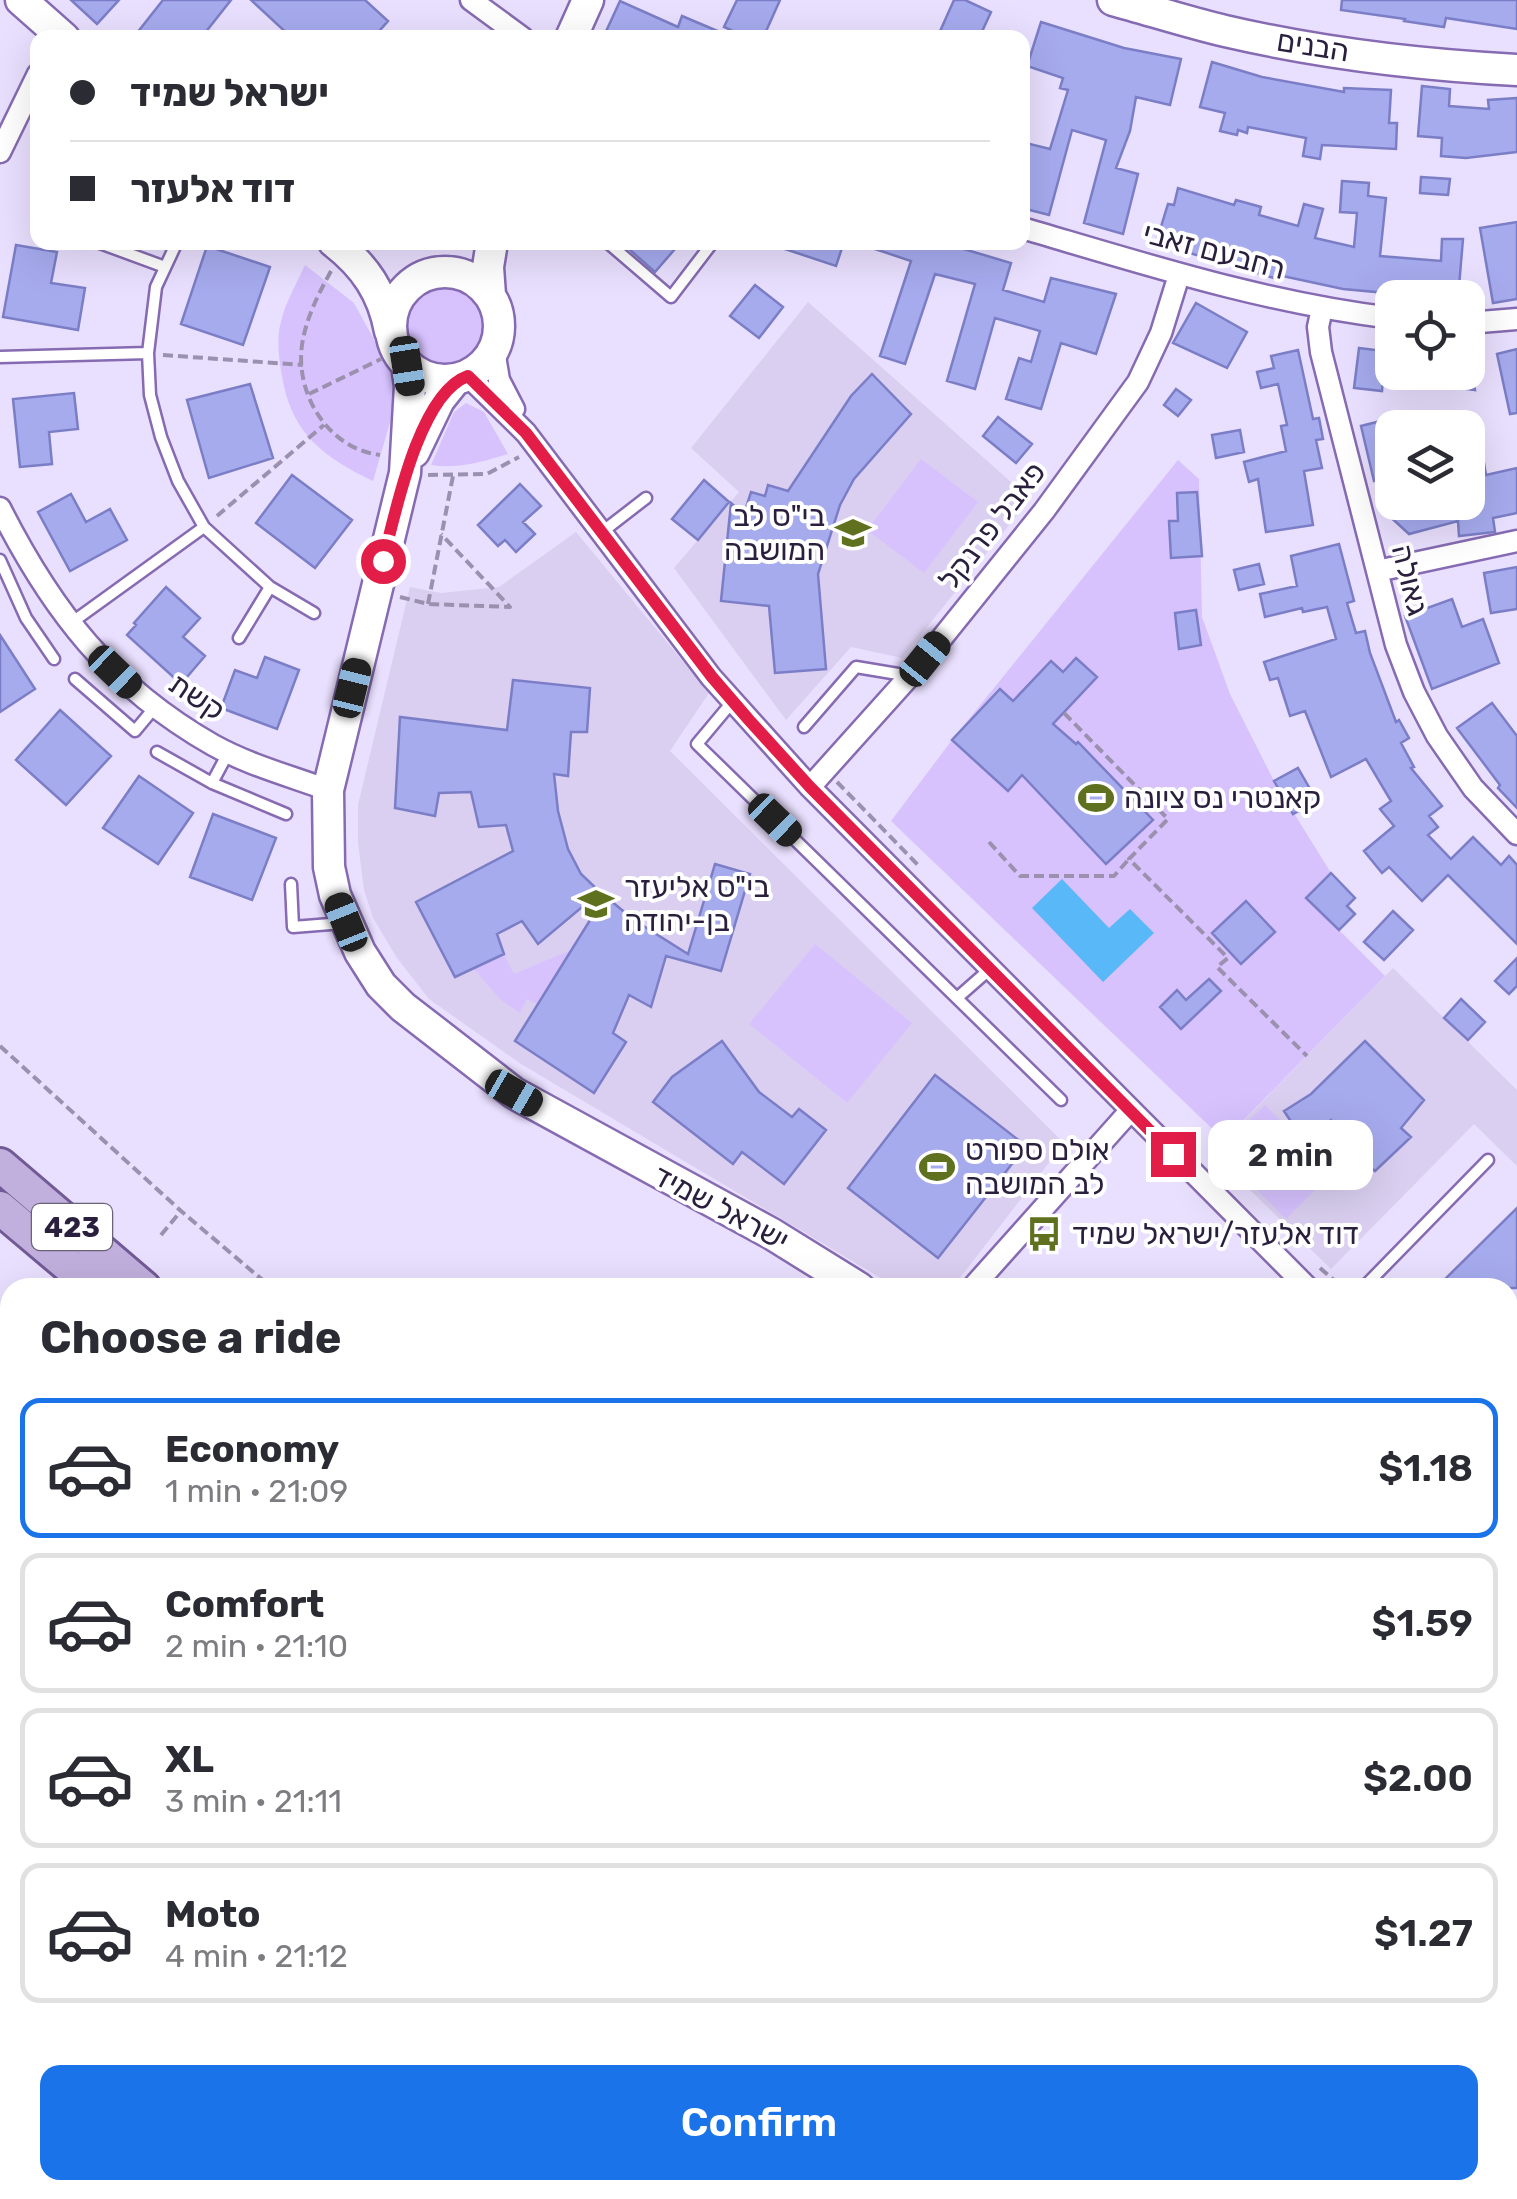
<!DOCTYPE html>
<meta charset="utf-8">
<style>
:root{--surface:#fff;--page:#f2f2f3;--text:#2b2b33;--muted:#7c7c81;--line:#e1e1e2;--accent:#1a73e8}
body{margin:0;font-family:Rubik,Heebo,sans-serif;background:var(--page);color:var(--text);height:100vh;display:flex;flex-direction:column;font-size:38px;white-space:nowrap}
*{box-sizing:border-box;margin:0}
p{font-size:32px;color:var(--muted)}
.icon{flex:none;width:55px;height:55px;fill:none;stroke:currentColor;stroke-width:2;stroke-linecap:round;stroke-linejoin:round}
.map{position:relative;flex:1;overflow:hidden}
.details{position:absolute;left:0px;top:1278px;width:1518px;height:922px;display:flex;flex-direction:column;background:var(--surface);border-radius:30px 30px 0 0;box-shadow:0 10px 40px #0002}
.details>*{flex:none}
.hud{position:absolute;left:30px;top:30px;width:1000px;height:220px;border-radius:20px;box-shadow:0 10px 40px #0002;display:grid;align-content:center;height:220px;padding:0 40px;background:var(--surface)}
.buttons{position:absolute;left:1375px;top:280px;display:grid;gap:20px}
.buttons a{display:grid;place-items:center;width:110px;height:110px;border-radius:20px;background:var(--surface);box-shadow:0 10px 40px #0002;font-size:50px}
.end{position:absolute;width:45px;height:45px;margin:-22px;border:12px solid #e11d48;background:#fff;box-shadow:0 0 0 5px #fff}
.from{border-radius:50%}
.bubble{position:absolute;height:70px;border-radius:20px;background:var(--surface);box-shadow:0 10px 40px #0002;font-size:32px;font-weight:600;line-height:70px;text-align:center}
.car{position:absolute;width:30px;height:60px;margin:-30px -15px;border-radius:12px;box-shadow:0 0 8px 2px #0007;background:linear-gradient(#222 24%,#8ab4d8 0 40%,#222 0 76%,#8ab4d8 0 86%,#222 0)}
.hud b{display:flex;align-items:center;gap:35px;height:95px;font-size:38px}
.hud b+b{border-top:2px solid var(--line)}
.hud i{width:25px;height:25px;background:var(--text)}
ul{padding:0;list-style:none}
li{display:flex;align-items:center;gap:30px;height:140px;margin:0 20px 15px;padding:0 20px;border:5px solid var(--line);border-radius:20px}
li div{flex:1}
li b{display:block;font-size:38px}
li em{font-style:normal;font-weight:600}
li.current{border-color:var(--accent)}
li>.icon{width:90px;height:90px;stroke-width:1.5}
h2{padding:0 40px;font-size:45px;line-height:120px}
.button{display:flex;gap:20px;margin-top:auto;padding:20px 40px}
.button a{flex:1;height:115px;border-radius:20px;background:var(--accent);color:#fff;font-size:40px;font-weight:600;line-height:115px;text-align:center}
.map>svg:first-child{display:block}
.built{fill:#dacff0}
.green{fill:#d7c2fe}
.water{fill:#59b8f7}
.building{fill:#a6abee;stroke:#7b7ec6;stroke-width:2.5}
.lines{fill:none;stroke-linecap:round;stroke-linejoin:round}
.lane-casing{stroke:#866bb2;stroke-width:15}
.street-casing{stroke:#866bb2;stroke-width:25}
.secondary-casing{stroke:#866bb2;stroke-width:35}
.primary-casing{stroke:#715a96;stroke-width:38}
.path{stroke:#9b90ae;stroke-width:4;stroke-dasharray:10 5;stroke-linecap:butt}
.lane{stroke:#fff;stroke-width:10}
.street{stroke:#fff;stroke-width:20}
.secondary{stroke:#fff;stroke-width:30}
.primary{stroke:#c1afdd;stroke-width:32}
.rail-casing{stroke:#463c59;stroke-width:10}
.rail{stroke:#fff;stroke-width:6;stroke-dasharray:19;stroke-linecap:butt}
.route{stroke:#e11d48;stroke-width:12}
.labels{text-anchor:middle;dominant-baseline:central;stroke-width:8;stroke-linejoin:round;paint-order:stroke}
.shield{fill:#fff;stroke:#6a6276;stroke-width:2.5}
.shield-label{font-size:28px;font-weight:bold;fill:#2a1f3c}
.street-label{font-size:30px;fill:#2a1f3c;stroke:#fff}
.poi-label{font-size:30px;fill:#2a1f3c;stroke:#fff;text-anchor:start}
</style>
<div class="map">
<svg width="1517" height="2199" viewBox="0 0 1517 2199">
<rect width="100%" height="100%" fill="#e9dffe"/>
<!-- built -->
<path class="built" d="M808,302L1030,499L902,658L851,647L786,720L674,568L739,492L691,448Z
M576,532L709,693L670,751L1064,1143L953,1287H896L521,1064L429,999L397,958L373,918L364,890L358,843V805L410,587L441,593L499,587Z
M1393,968L1517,1090V1166L1474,1124L1331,1269L1212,1153Z"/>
<!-- green -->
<path class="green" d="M305,265L354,303L394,376L395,405L373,481C323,457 291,433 282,376C279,359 276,339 281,322C285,303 297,283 305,265Z
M406 326a39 39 0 1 1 78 0a39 39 0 1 1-78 0Z
M466,403L484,412L508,454C482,462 458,469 431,465L454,412Z
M921,459L978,502L924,573L867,530Z
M1178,460L1199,479L1202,617L1230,694L1274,781L1331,873L1307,898L1385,976L1224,1140L891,821L952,740Z
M815,944L912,1023L847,1103L749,1024Z
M571,950L537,1004L527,999L520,1013L501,1000L473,968L504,954L514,974Z
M1265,1105L1332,1173L1286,1219L1218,1151Z
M860,2190H1008L999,2199H865Z
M1110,2190H1293L1307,2199H1103Z"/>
<!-- water -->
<path class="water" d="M1062,879L1109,928L1130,909L1154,933L1103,982L1032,908Z"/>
<!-- building -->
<path class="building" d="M71,0H119L97,24Z
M163,0H231L201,38H133Z
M251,0H365L388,21L373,38H292Z
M737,0H780L763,38H748L724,27Z
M954,0H965L991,12L979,38H937Z
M1342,0H1517V29L1446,18L1444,27L1404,21L1405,19L1341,10Z
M620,1L678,27L682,16L734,38H603Z
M1041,22L1124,48L1181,59L1170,105L1136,97L1130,131L1116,168L1138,174L1123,234L1084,223L1106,140L1072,130L1049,215L1022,208V142L1050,149L1068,90L1060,88L1063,78L1027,66Z
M1212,62L1262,77L1344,92V88L1391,90L1389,123H1397L1396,149L1322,145L1320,159L1303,156L1306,138L1248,127L1247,133L1238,130L1237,135L1220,131L1225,113L1200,107Z
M1422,86L1450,89L1449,106L1489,109L1488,100L1517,98V152L1466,158L1441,156L1442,138L1418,136Z
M1421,177L1450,179L1448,195L1420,193Z
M1342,181L1369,183L1368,196L1386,198L1380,256L1441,261L1442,239H1463L1458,298H1386V293L1343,289L1278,275L1277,279L1156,243L1168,204L1174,205L1178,188L1234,205L1236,200L1261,207L1259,215L1298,226L1304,204L1323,209L1315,238L1354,247L1357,213L1340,212Z
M1517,222V299L1493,303L1480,228Z
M621,242H681L655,272Z
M776,242H844L836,266L776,246Z
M866,242H940L1011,263L1003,290L1044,302L1051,278L1116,294L1096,354L1061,343L1041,409L1006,399L1019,358L1031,362L1040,331L995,318L975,389L947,381L975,284L935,274L905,364L880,356L911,261L866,246Z
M16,245L57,252L51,283L85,288L78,330L3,317Z
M207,246L270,267L243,345L181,324Z
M755,285L783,307L759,338L730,316Z
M1196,303L1247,332L1227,368L1173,343Z
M1359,348L1392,352V380L1383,379L1382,391L1354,388Z
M1517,349V413L1510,414L1497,354Z
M1298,350L1313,419L1319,418L1323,439L1316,440L1322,468L1304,471L1313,525L1266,532L1258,479L1249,482L1244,462L1286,451L1281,426L1287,425L1278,384L1261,388L1257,372L1274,368L1271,356Z
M1420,372H1472L1475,390L1419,383Z
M872,374L911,414L854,479L840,505L818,574L826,669L775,673L769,606L721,601L731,503L744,514L751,492L765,496L768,485L788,491L851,396Z
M250,384L273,458L209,478L187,400Z
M1176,389L1191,400L1178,416L1164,405Z
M74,393L78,429L49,432L52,464L20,467L13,399Z
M998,417L1032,444L1016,463L983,436Z
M1392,418V476L1374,481L1361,426Z
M1240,430L1244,452L1216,458L1212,435Z
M1484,463L1486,475L1517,468V513L1493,518L1495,532L1459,536L1458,521L1409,534L1384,511L1391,502H1414L1421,510L1443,502H1468V468Z
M292,475L352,520L315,568L256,523Z
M704,480L729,502L698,540L672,519Z
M520,484L541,506L523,522L535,534L516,552L505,540L498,546L478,525Z
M1197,492L1202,556L1171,558L1169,521H1178L1177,493Z
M71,494L86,522L110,509L127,540L70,571L38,512Z
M1339,544L1354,601L1347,603L1356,633L1365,631L1370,653L1396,722L1399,720L1409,738L1401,743L1414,767L1411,768L1442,806L1429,816L1438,827L1428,835L1451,859L1473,837L1501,865L1509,856L1517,865V944L1448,875L1422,901L1389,867L1382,873L1364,851L1394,826L1380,809L1391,801L1366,759L1331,777L1305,711L1290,716L1278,678L1270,680L1264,662L1336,639L1327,607L1303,612L1302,608L1265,617L1260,594L1297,586L1291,556Z
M1259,564L1264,584L1239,590L1234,570Z
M1517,567V609L1491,613L1484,573Z
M166,587L200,618L183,637L205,656L181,684L127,635L136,625L134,623Z
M1452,599L1462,627L1483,619L1499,663L1432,689L1405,616Z
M1196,610L1201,645L1179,649L1175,613Z
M0,635L35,689L0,712Z
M265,657L299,670L277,729L221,708L235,670L257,678Z
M1076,658L1097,677L1053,724L1076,744L1078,742L1153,820L1106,864L1022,775L1008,791L952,740L1000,689L1013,701L1051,661L1063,672Z
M513,680L590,688L587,732H571L568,776L554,774L558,811L568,849L581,874L600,892L538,944L522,921L497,934L504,954L455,977L416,902L513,851L506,825L479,827L471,792L439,793L435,816L395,808L400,717L507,730Z
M1492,703L1517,736V808L1498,788L1500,785L1457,728Z
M60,710L111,756L66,805L16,760Z
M1298,768L1317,801L1293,814L1274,781Z
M139,776L193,813L158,864L103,828Z
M213,814L276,838L252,900L190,877Z
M715,864L750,874L721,971L666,956L651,1007L629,995L613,1033L626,1042L594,1093L515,1041L605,896L634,920L688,954Z
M1331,873L1355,898L1347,906L1355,914L1339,930L1306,898Z
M1246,901L1275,932L1241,964L1212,933Z
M1393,911L1413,930L1384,960L1364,942Z
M1517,958V986L1509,994L1495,981Z
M1209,979L1221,991L1181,1029L1160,1007L1177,990L1186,1000Z
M1461,999L1485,1022L1468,1040L1444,1018Z
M722,1041L759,1092L792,1117L799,1109L826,1130L784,1184L742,1152L733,1164L653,1102L672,1077Z
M1365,1041L1424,1100L1401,1128L1411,1137L1375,1171L1359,1159L1331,1120L1304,1141L1284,1111L1311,1094Z
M935,1075L1026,1146L938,1258L848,1188Z
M1517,1208V1288H1436Z"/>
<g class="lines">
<defs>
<path id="lane" d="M97,242L165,267
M177,242L156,287L148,353L150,395L161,437L178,481L204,527L270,587L314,613
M607,242L671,297L713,242
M0,357L148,353
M602,532L646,498
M0,560L26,618L54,659
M71,623L204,527
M239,638L270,587
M75,679L135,731L155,707
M733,701L697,744L1061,1100
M804,727L856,667L910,676
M157,752L212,783L286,814
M212,783L228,753
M291,884L293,927L343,923
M957,998L990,969
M1363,1288L1488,1160"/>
<path id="street" d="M471,0L523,38
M0,152L38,74
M1022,228C1145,264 1266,303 1392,318
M1322,308L1318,327L1321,352L1396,645L1414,692L1437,736L1473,788L1517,834
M1468,323L1517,319
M494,350L499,380L514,409
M468,376L526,433L711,677L810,787L1308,1288
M0,508C52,611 111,687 213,745C249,765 290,776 328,790
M1377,571L1517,541
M810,787L925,659L1044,511L1138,382L1161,333L1179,275
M972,1288L1130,1111
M1508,1382L1517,1377
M1508,1554L1517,1548"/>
<path id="secondary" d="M21,0L64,38
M1113,0C1150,10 1187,22 1225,31C1320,53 1420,65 1517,70
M571,38L588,0
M334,242C365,266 383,293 390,331
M391 326a54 54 0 1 1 108 0a54 54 0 1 1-108 0Z
M490,295L488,267L492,242
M407,365L410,386L405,473L328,790L329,867L335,895L360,952L381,985L403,1007L514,1093L772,1234L859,1288
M414,452L439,400L455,380
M1508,1716L1517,1717
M1508,1749L1517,1742
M1508,1798L1517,1791
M1076,2199L1083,2190"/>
<path id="primary" d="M0,1165L144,1288
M0,1208L95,1288
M796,2190L800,2199
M839,2190L842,2199
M1377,2190L1392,2199
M1499,2190L1513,2199
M1026,2199L1035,2190"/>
</defs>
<!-- lane casing -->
<use href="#lane" class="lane-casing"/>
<!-- street casing -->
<use href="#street" class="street-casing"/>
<!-- secondary casing -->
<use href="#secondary" class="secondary-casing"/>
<!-- primary casing -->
<use href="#primary" class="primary-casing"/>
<!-- path -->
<path class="path" d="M331,271C318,295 306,318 302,345C295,395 329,449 380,455
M163,355L303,365
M309,394L381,359
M428,475L487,474L519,457
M217,516L324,425
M400,597L428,604L510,607L441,534
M428,604L453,476
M1064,713L1168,819L1129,859L1228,958L1217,967L1307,1056
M837,782L918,865
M989,842L1020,876H1114L1129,859
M0,1046L181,1211L272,1288
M161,1235L181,1211
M1320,1268L1343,1288
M1508,1852L1517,1862"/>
<!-- lane -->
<use href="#lane" class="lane"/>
<!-- street -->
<use href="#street" class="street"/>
<!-- secondary -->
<use href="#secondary" class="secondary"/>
<!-- primary -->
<use href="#primary" class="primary"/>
<defs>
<path id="rail" d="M0,1780L10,1810
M0,1812L10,1839
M85,2190L86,2199"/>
</defs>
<!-- rail casing -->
<use href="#rail" class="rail-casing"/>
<!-- rail -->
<use href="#rail" class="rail"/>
</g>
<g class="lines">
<!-- route -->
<path class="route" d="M383,561C395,514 419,393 468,376L526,433L712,677L749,720L810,787L1173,1154"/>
</g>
<!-- icons -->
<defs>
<symbol id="school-bare" viewBox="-9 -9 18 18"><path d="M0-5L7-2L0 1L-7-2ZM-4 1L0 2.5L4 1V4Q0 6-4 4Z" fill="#5f711e" stroke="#fff" stroke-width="2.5" paint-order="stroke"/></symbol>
<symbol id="stadium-bare" viewBox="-9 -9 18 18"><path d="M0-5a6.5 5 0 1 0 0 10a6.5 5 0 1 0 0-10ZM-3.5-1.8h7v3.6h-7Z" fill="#5f711e" stroke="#fff" stroke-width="2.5" paint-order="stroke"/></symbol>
<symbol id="bus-bare" viewBox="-9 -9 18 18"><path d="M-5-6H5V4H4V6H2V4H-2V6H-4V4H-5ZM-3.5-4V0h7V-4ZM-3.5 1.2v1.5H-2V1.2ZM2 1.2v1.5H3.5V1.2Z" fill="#5f711e" stroke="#fff" stroke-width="2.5" paint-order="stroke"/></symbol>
</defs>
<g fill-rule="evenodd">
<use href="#school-bare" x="828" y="508" width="50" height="50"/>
<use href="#stadium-bare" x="1071" y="773" width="50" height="50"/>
<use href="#school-bare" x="571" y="879" width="50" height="50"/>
<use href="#stadium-bare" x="912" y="1142" width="50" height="50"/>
<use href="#bus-bare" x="1019" y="1209" width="50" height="50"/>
</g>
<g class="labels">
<!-- shield labels -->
<rect class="shield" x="32" y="1204" width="80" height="46" rx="8"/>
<g class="shield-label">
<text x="72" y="1227">423</text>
</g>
<!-- street labels -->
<g class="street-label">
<text transform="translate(1313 46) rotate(9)">הבנים</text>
<text transform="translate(1214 251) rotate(15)">רחבעם זאבי</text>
<text transform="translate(992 526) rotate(-52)">פאבל פרנקל</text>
<text transform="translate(1410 580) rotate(76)">גאולה</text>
<text transform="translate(197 697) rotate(34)">קשת</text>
<text transform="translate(721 1208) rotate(28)">ישראל שמיד</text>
</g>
<!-- poi labels -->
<g class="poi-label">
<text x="825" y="516" text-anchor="end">בי"ס לב<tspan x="825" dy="34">המושבה</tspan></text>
<text x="1124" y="798">קאנטרי נס ציונה</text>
<text x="624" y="887">בי"ס אליעזר<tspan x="624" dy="34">בן-יהודה</tspan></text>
<text x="965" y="1150">אולם ספורט<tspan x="965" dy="34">לב המושבה</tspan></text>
<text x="1072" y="1234">דוד אלעזר/ישראל שמיד</text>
</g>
</g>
</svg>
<div class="buttons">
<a><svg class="icon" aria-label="locate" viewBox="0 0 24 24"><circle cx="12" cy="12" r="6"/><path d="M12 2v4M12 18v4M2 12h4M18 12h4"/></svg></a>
<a><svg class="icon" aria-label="layers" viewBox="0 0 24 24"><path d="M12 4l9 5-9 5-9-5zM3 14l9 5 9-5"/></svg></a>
</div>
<i class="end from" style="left:383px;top:561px"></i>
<i class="end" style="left:1173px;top:1154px"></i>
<div class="bubble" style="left:1208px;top:1120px;width:165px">2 min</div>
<i class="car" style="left:407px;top:366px;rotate:171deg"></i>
<i class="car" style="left:925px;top:659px;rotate:39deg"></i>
<i class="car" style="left:115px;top:672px;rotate:134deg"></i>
<i class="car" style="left:352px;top:688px;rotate:14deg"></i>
<i class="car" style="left:775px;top:820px;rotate:134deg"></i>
<i class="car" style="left:346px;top:922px;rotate:338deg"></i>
<i class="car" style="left:514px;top:1093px;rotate:120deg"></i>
<div class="hud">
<b><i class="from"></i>ישראל שמיד</b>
<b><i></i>דוד אלעזר</b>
</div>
<section class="details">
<h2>Choose a ride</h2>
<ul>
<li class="current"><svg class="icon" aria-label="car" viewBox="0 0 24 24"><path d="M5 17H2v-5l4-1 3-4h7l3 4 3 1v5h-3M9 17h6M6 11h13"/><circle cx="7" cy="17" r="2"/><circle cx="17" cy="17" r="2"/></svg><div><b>Economy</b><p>1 min · 21:09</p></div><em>$1.18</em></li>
<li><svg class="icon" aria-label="car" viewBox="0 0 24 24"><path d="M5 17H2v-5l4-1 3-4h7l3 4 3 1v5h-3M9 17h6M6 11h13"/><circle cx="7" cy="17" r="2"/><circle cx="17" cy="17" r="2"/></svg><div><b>Comfort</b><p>2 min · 21:10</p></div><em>$1.59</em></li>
<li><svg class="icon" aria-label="car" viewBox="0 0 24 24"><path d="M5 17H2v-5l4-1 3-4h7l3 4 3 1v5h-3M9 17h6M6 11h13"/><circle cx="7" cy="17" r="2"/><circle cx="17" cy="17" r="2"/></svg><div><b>XL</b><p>3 min · 21:11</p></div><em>$2.00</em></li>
<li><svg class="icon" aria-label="car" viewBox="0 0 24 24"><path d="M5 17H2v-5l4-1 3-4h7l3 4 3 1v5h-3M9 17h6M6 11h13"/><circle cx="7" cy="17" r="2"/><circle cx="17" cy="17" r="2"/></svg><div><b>Moto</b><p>4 min · 21:12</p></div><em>$1.27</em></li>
</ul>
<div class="button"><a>Confirm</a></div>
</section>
</div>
